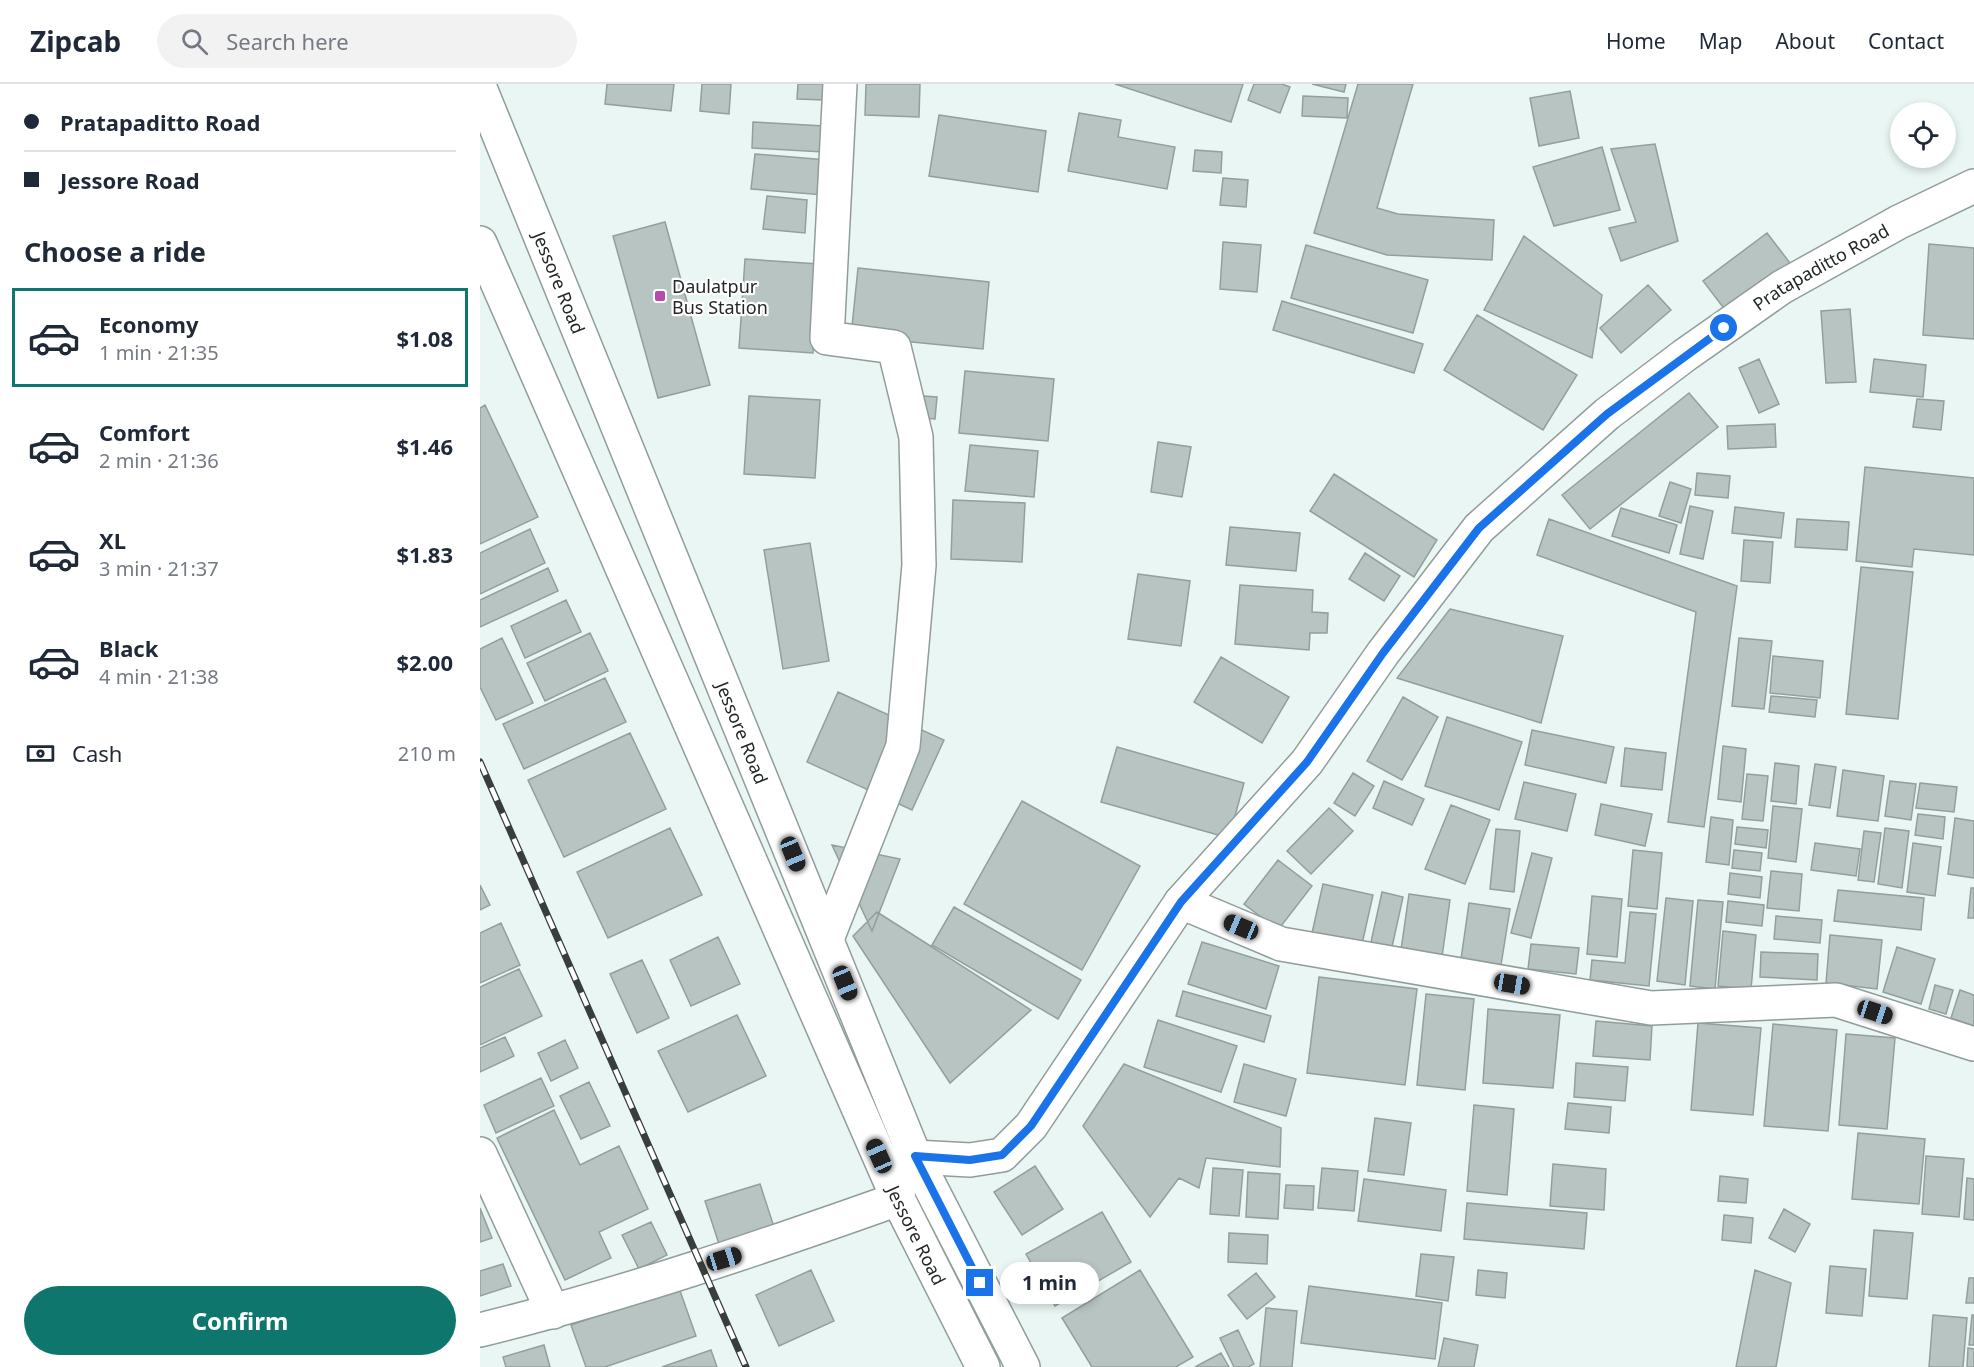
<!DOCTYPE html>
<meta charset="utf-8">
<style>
:root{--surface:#fff;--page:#f2f2f3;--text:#1f2937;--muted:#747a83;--line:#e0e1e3;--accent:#0f766e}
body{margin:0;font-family:"Noto Sans",sans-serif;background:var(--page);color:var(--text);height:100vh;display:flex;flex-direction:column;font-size:22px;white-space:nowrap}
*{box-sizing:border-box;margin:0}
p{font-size:20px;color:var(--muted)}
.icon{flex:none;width:33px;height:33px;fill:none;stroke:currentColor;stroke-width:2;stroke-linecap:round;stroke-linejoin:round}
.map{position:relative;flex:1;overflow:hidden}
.sheet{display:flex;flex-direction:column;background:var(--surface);width:480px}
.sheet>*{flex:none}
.guide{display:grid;align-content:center;height:132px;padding:0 24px;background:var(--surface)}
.buttons{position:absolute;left:1410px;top:18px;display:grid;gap:12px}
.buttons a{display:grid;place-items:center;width:66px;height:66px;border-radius:50%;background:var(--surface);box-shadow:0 3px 9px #0003;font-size:30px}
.end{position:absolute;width:27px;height:27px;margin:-14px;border:8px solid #1a73e8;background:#fff;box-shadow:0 0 0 3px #fff}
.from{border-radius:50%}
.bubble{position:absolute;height:42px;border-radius:21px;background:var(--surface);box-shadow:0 3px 9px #0003;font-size:20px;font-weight:700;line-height:42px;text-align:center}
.car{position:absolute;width:18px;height:36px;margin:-18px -9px;border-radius:8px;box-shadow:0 0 4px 2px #0007;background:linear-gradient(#222 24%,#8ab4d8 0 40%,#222 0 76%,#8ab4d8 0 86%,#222 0)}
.guide b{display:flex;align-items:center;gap:21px;height:57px;font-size:22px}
.guide b+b{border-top:2px solid var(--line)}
.guide i{width:15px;height:15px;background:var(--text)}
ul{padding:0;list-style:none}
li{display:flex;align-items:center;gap:18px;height:99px;margin:0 12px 9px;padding:0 12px;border:3px solid transparent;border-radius:0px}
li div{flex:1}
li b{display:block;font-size:22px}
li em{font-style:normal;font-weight:700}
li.current{border-color:var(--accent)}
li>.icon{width:54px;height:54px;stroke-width:1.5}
h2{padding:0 24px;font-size:27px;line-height:72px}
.pay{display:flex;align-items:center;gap:15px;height:66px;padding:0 24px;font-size:22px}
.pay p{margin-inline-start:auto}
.button{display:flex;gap:12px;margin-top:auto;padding:12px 24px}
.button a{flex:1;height:69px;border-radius:36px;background:var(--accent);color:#fff;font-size:24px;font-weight:700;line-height:69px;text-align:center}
header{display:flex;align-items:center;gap:36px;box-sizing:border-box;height:84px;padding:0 30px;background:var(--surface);border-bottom:2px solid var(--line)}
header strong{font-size:28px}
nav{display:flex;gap:33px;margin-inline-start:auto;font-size:21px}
.search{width:420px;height:54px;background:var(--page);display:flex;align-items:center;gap:15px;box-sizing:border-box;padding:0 21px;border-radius:33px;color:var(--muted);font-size:22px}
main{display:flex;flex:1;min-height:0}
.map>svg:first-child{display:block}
.building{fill:#b8c4c2;stroke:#939f9c;stroke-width:1.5}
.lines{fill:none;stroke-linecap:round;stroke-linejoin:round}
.minor-casing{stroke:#919d9b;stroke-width:36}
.highway-casing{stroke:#919d9b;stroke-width:36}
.minor{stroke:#fff;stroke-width:33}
.highway{stroke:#fff;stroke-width:33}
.rail-casing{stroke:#383e3c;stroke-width:7}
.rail{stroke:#fff;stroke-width:4.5;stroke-dasharray:14;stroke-linecap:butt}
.route{stroke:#1a73e8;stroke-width:8}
.poi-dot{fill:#b74bac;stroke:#fff;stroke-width:2}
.labels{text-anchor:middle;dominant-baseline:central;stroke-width:4.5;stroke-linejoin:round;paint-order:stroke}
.street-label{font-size:18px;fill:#232827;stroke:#fff}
.poi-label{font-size:18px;fill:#232827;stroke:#fff;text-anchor:start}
</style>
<header>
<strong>Zipcab</strong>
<div class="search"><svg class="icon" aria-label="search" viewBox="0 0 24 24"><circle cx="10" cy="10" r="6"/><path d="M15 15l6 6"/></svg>Search here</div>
<nav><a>Home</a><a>Map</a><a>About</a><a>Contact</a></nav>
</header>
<main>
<section class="sheet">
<div class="guide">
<b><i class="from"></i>Pratapaditto Road</b>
<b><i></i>Jessore Road</b>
</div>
<h2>Choose a ride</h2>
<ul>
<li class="current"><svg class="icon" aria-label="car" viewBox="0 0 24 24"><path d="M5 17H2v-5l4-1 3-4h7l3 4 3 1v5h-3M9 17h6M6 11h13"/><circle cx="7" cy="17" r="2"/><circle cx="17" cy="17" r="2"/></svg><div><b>Economy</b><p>1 min · 21:35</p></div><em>$1.08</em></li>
<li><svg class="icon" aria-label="car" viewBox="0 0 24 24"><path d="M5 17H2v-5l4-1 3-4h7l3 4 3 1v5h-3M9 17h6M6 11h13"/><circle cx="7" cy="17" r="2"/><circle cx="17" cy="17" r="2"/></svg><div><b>Comfort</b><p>2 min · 21:36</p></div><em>$1.46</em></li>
<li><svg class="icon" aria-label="car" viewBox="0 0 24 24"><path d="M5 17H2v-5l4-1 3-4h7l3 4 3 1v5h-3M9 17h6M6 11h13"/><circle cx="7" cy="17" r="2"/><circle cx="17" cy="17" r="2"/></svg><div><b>XL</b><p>3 min · 21:37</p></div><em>$1.83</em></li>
<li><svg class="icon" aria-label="car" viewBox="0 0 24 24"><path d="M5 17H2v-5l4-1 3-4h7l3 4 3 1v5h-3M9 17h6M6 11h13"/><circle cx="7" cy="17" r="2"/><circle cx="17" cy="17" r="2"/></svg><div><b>Black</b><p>4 min · 21:38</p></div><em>$2.00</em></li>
</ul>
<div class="pay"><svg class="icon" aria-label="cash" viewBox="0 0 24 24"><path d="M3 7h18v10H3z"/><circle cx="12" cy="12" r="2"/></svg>Cash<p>210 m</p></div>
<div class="button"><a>Confirm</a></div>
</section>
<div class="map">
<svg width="1494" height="1283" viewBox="0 0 1494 1283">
<rect width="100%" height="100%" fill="#e9f6f4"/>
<!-- building -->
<path class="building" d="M127,0H194L191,27L125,20Z
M222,0H251L249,30L220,27Z
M318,0H346L345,16L317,15Z
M386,0H440L439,33L385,31Z
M635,0H763L751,38Z
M774,0H802L810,3L800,29L768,16Z
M832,0H866L864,8Z
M878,0H933L897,124L918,130L1014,136L1012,176L907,171L834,149Z
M1090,7L1099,54L1059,62L1050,14Z
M823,12L868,14L867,34L822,32Z
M599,29L641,36L638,53L695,63L687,105L588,87Z
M459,31L566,47L558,108L449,92Z
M273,38L344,42L343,68L272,64Z
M1175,60L1198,157L1141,177L1129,144L1156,138L1131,65Z
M1122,63L1140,126L1074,142L1053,83Z
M715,66L742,68L741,89L713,87Z
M275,70L347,76L344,111L271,105Z
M743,94L768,96L766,123L740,121Z
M287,112L327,116L325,149L283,145Z
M185,138L230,301L178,314L133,152Z
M1287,149L1310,179L1246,227L1223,197Z
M1044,152L1122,211L1112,274L1004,226Z
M743,158L781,161L777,208L740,205Z
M1449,160L1494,164V255L1443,251Z
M826,161L948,196L933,249L811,214Z
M265,175L339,180L333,269L259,264Z
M378,184L509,198L503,265L371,252Z
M1168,201L1191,226L1141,269L1120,244Z
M802,217L943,260L934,289L793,246Z
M1370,225L1376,298L1346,299L1341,227Z
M997,231L1097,291L1063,346L964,286Z
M1279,275L1299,320L1279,329L1259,284Z
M1394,275L1446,281L1443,313L1390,308Z
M485,287L574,295L568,357L479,349Z
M1209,309L1238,343L1110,445L1082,411Z
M417,310L457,313L455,335L416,332Z
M269,312L340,316L335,394L264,390Z
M1437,315L1464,317L1461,346L1433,343Z
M5,321L58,433L0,460V324Z
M1295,340L1296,363L1248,365L1247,342Z
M678,358L711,363L702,413L671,408Z
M490,361L558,367L554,413L485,407Z
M1385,383L1494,394V471L1434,465L1432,483L1376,477Z
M1217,389L1250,392L1248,414L1215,411Z
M854,390L957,456L934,493L830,427Z
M1190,398L1211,405L1201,439L1179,432Z
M473,416L545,419L542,478L471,475Z
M1210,422L1233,427L1223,475L1200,470Z
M1255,423L1304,429L1301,454L1252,449Z
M1141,424L1197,441L1189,469L1132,452Z
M1069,435L1257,502L1224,743L1188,738L1216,528L1057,471Z
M1317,435L1369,438L1367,466L1315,463Z
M750,443L820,449L816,487L746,481Z
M50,445L65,479L0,510V469Z
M1264,456L1293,458L1290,499L1261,497Z
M330,459L349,577L303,585L284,466Z
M885,469L920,492L904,517L869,495Z
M1381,483L1433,488L1418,635L1366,630Z
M68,484L78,507L0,543V516Z
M658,490L710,497L701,562L648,555Z
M760,501L833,506L832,528L848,529L847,549H830L829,566L755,560Z
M86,516L101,548L45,574L31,542Z
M970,525L1083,552L1061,639L917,594Z
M110,549L128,587L65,617L47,579Z
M22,554L53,619L16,636L0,603V565Z
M1259,554L1292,557L1284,625L1252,622Z
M1293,572L1343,577L1340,614L1290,609Z
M741,573L809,613L782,659L714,618Z
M125,594L146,638L44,685L23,640Z
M358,608L464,656L432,726L327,678Z
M1291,612L1337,616L1335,633L1289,628Z
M923,613L958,633L922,696L887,677Z
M967,633L1042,658L1019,726L945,702Z
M1052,646L1134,663L1126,699L1045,681Z
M150,649L186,725L84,773L48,696Z
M1243,662L1266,665L1261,718L1238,715Z
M637,663L764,699L749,754L621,718Z
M1145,664L1186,669L1182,706L1141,702Z
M1295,679L1319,682L1316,720L1291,717Z
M1335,680L1356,683L1350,724L1329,721Z
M1363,686L1404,692L1398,737L1357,732Z
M873,689L894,702L875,732L854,719Z
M1267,690L1288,692L1283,737L1262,735Z
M904,697L944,715L932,741L893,724Z
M1410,697L1436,700L1431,736L1405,732Z
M1044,698L1096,710L1087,747L1035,735Z
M1440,699L1477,703L1474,728L1436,724Z
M542,717L660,782L602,886L484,820Z
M1121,720L1172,730L1165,762L1115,751Z
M971,721L1010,736L985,800L945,785Z
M1293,722L1322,725L1316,778L1288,774Z
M849,724L873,747L831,790L807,767Z
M1438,730L1465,733L1463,755L1435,751Z
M1231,733L1253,736L1249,781L1226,778Z
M1475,734L1494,737V794L1468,790Z
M1257,743L1288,746L1286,764L1255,760Z
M190,744L222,811L128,854L97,788Z
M1405,744L1429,747L1422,804L1398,800Z
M1016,745L1040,747L1034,808L1010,805Z
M1384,747L1401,749L1394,798L1378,796Z
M1335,759L1380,765L1376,792L1331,786Z
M1433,759L1461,763L1455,812L1427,808Z
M352,761L420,775L392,847Z
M1153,766L1182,769L1177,825L1148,822Z
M1254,766L1282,769L1280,787L1252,784Z
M1052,769L1072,774L1051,854L1031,849Z
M798,776L832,802L798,846L764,820Z
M1291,787L1322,790L1319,827L1287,824Z
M1250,789L1282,793L1280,814L1248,810Z
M843,800L893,811L882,860L832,849Z
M0,801L10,821L0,826Z
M1491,804H1494V834H1488Z
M1358,806L1444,814L1441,846L1354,837Z
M902,808L923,813L912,863L891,858Z
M929,810L970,816L962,873L921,866Z
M1112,812L1142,815L1137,873L1107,870Z
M1186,814L1213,817L1205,901L1177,897Z
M1218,816L1243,818L1235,905L1210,902Z
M1248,817L1284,821L1282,842L1246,838Z
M989,819L1030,825L1021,881L981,875Z
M474,823L601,896L578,935L452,861Z
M397,828L551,926L470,999L373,852Z
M1150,828L1176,830L1169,902L1110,896L1112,876L1145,879Z
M1296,832L1342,836L1340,859L1294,855Z
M21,839L40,881L0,899V849Z
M1243,847L1276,851L1271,905L1238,902Z
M1350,851L1402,856L1397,905L1346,899Z
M238,853L260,900L211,922L190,876Z
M722,858L799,882L786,925L708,900Z
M1051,860L1099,864L1096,890L1048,885Z
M1417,863L1455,875L1441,920L1403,908Z
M1281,868L1338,870L1337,896L1280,893Z
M162,876L189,934L157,949L130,890Z
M39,885L62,932L0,961V903Z
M839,893L937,905L925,1001L827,989Z
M1455,901L1473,906L1466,930L1449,925Z
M1480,906L1494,911V942L1471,934Z
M703,907L791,932L784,958L696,932Z
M946,910L994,915L985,1006L937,1001Z
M1008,925L1080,931L1073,1004L1003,999Z
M257,931L286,992L208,1028L178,967Z
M678,936L757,962L741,1008L664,983Z
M1116,937L1172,942L1170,976L1113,972Z
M1218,939L1281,944L1273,1031L1211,1026Z
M1293,940L1357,946L1348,1047L1284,1042Z
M1366,950L1415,954L1407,1045L1359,1041Z
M25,953L34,972L0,988V964Z
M85,956L98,984L71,997L58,969Z
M1096,979L1148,983L1145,1017L1094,1013Z
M644,980L801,1044L800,1083L726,1074L719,1104L699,1094L670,1133L603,1042Z
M764,980L816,995L806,1032L754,1018Z
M61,994L74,1022L16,1049L4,1021Z
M109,998L130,1042L101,1055L80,1012Z
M1088,1019L1131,1023L1129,1049L1085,1045Z
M994,1021L1034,1025L1027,1111L987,1107Z
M74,1026L100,1081L139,1062L168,1125L119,1148L131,1174L85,1196L17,1054Z
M895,1034L931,1039L924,1091L888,1087Z
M1378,1049L1445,1055L1439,1120L1372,1115Z
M1446,1072L1484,1075L1479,1133L1442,1130Z
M1073,1080L1126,1085L1124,1126L1070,1122Z
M555,1082L583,1125L542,1151L514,1108Z
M733,1084L763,1086L759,1132L730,1130Z
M842,1084L878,1087L874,1127L838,1124Z
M768,1088L800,1090L798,1135L766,1133Z
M1240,1092L1268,1095L1266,1119L1238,1117Z
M1487,1094L1494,1095V1136L1484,1135Z
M884,1095L966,1106L961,1147L878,1137Z
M280,1100L295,1146L240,1163L225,1117Z
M806,1101L834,1102L833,1126L804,1124Z
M987,1119L1107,1129L1104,1165L984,1155Z
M0,1124L12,1154L0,1158Z
M1304,1125L1330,1140L1315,1168L1289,1154Z
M622,1128L651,1178L575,1222L546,1170Z
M1244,1131L1273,1134L1271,1159L1242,1156Z
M171,1138L187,1171L159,1185L142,1151Z
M1394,1146L1433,1149L1427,1215L1389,1212Z
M749,1149L788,1151L787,1180L748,1178Z
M941,1170L974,1173L968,1217L936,1212Z
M23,1180L31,1202L0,1212V1187Z
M1350,1182L1386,1185L1382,1232L1346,1229Z
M331,1186L354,1237L299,1262L276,1211Z
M660,1186L713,1273L696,1283H612L582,1234Z
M998,1186L1027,1189L1025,1214L996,1211Z
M1275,1186L1311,1199L1296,1283H1256Z
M776,1189L795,1213L767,1235L748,1211Z
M1489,1194H1494V1219H1486Z
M829,1202L962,1219L955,1275L821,1259Z
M199,1204L216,1252L125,1283H106L91,1241Z
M786,1224L817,1227L812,1283H780Z
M1453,1231L1487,1234L1483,1283H1449Z
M1492,1231H1494V1261H1489Z
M758,1246L774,1280L768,1283H754L740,1254Z
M964,1254L998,1261L994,1283H958Z
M64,1261L70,1283H26L23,1273Z
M1488,1264L1494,1265V1283H1487Z
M231,1266L237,1283H182Z
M741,1269L749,1283H715Z"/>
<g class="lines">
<defs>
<g id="minor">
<path d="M701,818L801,860L1171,924L1356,916L1494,960"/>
<path d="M347,855L423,662L439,481L436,353L414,263L347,254L360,0"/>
<path d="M0,1070L73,1228"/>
<path id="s1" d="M0,1246C142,1211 280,1164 418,1115L420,1080L435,1073L490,1076L522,1071L551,1042L701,818L827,678L903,569L999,444L1127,330L1205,271L1302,203L1419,138L1494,102"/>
</g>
<g id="highway">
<path id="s2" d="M0,4L435,1073L543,1283"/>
<path id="s3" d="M0,159L418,1115L503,1283"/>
</g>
</defs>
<!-- minor casing -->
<use href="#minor" class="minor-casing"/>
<!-- highway casing -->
<use href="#highway" class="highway-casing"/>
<!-- minor -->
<use href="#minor" class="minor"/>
<!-- highway -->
<use href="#highway" class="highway"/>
<defs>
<path id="rail" d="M0,678L266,1283"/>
</defs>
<!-- rail casing -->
<use href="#rail" class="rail-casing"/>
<!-- rail -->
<use href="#rail" class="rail"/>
</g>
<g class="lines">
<!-- route -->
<path class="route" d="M500,1199L435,1072L490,1076L522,1071L551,1042L701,818L827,678L903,569L999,444L1127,330L1244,244"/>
</g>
<!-- markers -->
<rect class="poi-dot" x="174" y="206" width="12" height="12" rx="3"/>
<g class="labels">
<!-- street labels -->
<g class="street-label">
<text stroke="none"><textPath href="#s1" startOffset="1798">Pratapaditto Road</textPath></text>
<text stroke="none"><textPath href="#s2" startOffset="210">Jessore Road</textPath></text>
<text stroke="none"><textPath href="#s2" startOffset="696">Jessore Road</textPath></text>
<text stroke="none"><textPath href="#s3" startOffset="1084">Jessore Road</textPath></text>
</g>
<!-- poi labels -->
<g class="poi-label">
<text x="192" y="202">Daulatpur<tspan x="192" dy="21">Bus Station</tspan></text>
</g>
</g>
</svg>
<div class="buttons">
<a><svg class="icon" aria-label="locate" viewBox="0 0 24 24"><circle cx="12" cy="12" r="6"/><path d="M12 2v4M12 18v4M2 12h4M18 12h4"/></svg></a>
</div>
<i class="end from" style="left:1244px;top:244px"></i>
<i class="end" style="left:500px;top:1199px"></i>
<div class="bubble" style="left:520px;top:1178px;width:99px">1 min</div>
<i class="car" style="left:313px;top:770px;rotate:158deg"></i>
<i class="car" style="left:761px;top:843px;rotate:293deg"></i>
<i class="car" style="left:365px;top:899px;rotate:158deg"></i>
<i class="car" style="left:1032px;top:900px;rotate:100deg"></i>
<i class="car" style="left:1395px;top:928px;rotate:108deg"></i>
<i class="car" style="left:399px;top:1072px;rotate:336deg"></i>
<i class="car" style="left:244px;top:1175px;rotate:73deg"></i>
</div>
</main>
